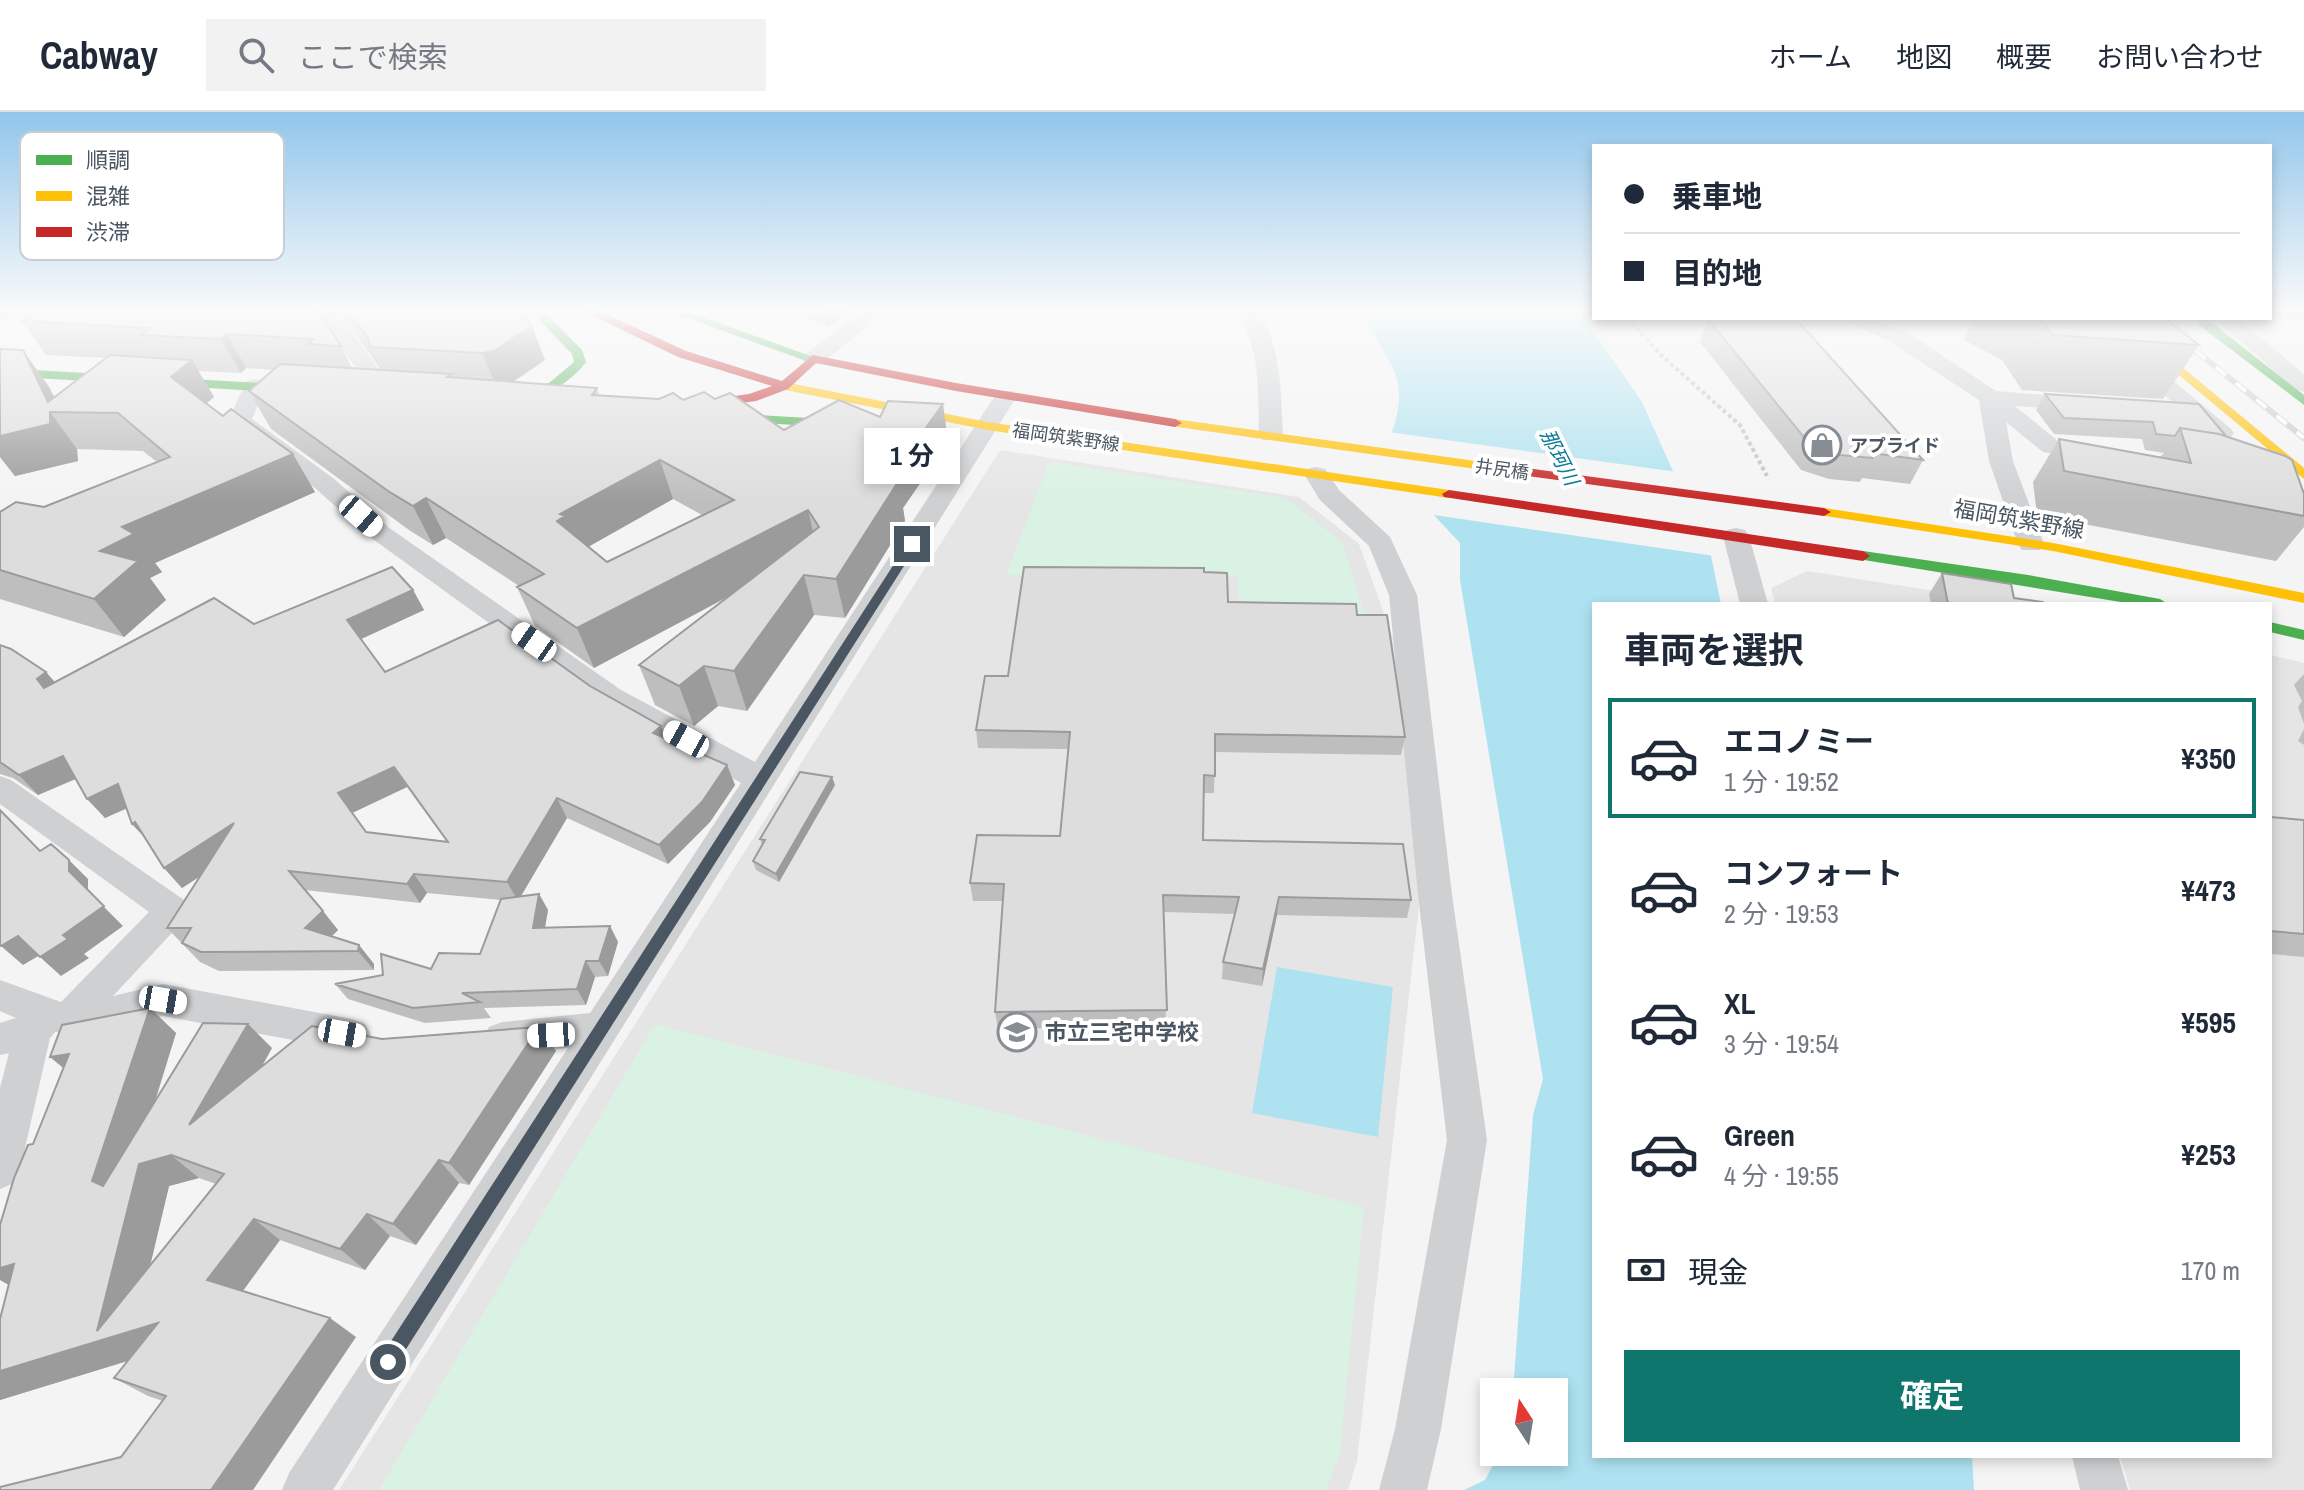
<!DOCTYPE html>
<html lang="ja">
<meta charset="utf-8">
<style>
:root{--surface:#fff;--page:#f2f2f3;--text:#1f2937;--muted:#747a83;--line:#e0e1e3;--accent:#0f766e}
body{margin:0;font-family:"Archivo Narrow","Noto Sans JP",sans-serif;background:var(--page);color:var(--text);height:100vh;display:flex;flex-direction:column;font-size:30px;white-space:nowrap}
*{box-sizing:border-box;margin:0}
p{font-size:26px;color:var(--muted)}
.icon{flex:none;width:44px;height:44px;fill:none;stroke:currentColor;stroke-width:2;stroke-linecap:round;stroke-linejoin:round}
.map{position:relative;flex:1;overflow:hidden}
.drawer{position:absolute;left:1592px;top:490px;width:680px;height:856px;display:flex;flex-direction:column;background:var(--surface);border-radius:0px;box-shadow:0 4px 12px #0003}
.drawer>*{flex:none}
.hud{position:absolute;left:1592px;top:32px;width:680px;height:176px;border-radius:0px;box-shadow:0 4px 12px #0003;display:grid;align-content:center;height:176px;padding:0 32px;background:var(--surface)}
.needle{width:52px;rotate:348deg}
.tools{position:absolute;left:1480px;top:1266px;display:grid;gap:16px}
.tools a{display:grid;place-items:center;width:88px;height:88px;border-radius:0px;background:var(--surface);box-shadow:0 4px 12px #0003;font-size:40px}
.end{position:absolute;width:36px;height:36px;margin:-18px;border:10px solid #4a5661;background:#fff;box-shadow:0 0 0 4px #fff}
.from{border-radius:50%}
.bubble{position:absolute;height:56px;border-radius:0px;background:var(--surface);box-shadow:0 4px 12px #0003;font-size:26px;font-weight:700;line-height:56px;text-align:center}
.car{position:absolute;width:24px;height:48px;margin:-24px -12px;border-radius:10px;box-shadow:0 0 6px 2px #0007;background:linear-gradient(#fff 24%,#345 0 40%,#fff 0 76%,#345 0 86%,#fff 0)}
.hud b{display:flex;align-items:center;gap:28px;height:76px;font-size:30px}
.hud b+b{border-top:2px solid var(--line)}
.hud i{width:20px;height:20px;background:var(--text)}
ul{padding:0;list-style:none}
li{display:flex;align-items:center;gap:24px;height:120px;margin:0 16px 12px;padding:0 16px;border:4px solid transparent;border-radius:0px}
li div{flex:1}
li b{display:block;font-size:30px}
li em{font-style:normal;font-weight:700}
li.on{border-color:var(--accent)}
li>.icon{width:72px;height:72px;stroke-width:1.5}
h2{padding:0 32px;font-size:36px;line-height:96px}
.pay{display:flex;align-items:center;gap:20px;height:88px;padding:0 32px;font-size:30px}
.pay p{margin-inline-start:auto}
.cta{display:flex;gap:16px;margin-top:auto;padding:16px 32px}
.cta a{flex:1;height:92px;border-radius:0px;background:var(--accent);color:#fff;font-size:32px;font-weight:700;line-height:92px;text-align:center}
header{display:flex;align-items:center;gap:48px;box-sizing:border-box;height:112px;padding:0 40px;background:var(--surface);border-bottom:2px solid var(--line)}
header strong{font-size:38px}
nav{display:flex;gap:44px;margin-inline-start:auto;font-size:28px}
.search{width:560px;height:72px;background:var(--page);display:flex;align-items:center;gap:20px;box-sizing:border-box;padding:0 28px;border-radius:0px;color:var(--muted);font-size:30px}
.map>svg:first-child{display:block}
.education{fill:#e6e5e6}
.green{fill:#d9f2e3}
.water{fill:#aee2f0}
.pier{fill:#f4f4f4}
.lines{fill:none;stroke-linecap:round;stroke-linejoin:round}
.path{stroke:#bcc7c4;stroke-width:4;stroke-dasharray:4 3;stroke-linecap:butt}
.street{fill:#ced0d2;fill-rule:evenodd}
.fast{fill:#4caf50;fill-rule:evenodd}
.slow{fill:#ffc107;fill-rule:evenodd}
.jam{fill:#c62828;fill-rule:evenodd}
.rail-casing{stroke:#c9cacc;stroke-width:6}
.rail{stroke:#fff;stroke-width:4;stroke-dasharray:13;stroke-linecap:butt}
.wall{fill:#bebebf;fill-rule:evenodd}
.shaded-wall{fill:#9b9b9b}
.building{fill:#ddddde;stroke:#9b9b9b;stroke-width:2;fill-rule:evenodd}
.route{fill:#4a5661}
.labels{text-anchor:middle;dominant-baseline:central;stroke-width:8;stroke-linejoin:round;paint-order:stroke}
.far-street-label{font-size:18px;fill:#4a5661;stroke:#fff}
.far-poi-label{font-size:18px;font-weight:bold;fill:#4a5661;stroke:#fff;text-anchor:start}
.far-water-label{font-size:20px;font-style:italic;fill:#0c7c9b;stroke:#fff}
.street-label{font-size:22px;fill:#4a5661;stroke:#fff}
.poi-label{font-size:22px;font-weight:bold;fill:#4a5661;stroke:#fff;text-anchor:start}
.key{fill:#fff;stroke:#c9ccd0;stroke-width:2}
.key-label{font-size:22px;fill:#4a5661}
</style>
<header>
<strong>Cabway</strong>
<div class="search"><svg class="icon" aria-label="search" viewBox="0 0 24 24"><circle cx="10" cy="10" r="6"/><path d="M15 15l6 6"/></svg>ここで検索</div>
<nav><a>ホーム</a><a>地図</a><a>概要</a><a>お問い合わせ</a></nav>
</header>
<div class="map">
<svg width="2304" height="1378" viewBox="0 0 2304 1378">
<rect width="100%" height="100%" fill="#f4f4f4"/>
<!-- education -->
<path class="education" d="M1000,338L1299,385L1359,432L1394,529L1420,785L1357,1349L1348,1378H339Z
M1807,459L2018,492H1775L1771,476Z
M2270,543L2304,551V1378H2130L2120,1344H2270Z"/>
<!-- green -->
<path class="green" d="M1049,350L1285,386L1342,430L1365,504L1240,501L1237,465L1006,463Z
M655,912L1364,1095L1340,1340L1326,1378H379Z"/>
<!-- water -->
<path class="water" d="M1360,197H1584L1587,210L1642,290L1711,444L1721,492H1594V1344H1972L1974,1378H1464L1485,1368L1500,1340H1554V1280H1513L1533,1003L1543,967L1460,468V431L1431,400L1392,320C1413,259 1383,249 1360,197Z
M1277,855L1393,875L1378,1025L1252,1001Z"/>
<!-- pier -->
<path class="pier" d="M1388,320L1678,360L1715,444L1427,402Z"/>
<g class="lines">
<!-- path -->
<path class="path" d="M1627,206L1663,245L1740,313L1767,364"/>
<!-- street -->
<path class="street" d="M0,197H20L7,208L0,210Z
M315,197H336L382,262L385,273L378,287H362L359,282L363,273L360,262Z
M866,197H889L821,252H805L802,247L805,242Z
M1235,197H1256C1283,234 1280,279 1283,323L1279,328H1263L1259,323C1258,278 1261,235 1235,197Z
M2270,197H2304V209L2265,206H2270Z
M1844,206H1872L1905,219L1996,279L2093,287L2096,292L2093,297L2085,299L2015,294L2058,329L2105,337L2108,342L2105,347L2096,349L2043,340L2006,310L2013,349L2044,432L2040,438H2022L2018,432L1989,349L1979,288L1889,229L1847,210Z
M2075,206H2098L2230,316L2234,321L2230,326H2214Z
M2214,206H2237L2304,262V280L2296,278Z
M255,267L263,269L266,274L252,307L333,366L388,415L621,578L755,650L998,279H1014L1017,284L333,1378H282L289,1361L568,936L502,942L489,937L483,926L489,915L502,910L590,901L741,671L601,592L370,425L315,376L232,314L228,309L244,274L247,269Z
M1316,355L1325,357L1339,378L1390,425L1417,483L1452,783L1487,1028L1441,1317L1427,1378H1379L1395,1317L1447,1028L1418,783L1389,483L1369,434L1320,388L1304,362L1307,357Z
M1736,416L1745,418L1749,424L1768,492H1740L1723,424L1727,418Z
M0,664L11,668L184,788L189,798L184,808L113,884L163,872L352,907L365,912L371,923L365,934L352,939L163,904L88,922L55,920L50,926L20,1058L14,1071L0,1077V976L9,941L0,943V911L16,906L0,899V868L61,890L149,800L0,692Z
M2072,1344H2118L2128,1378H2080Z"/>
<!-- fast -->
<path class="fast" d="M529,197H542L582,238L586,250C567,276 526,295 492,292V286L549,271L574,250L572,242Z
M663,197H680L819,247L809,250Z
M2199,207H2207L2304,283V293L2199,213Z
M0,256L313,274L319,278L313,282L0,264Z
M721,301L860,309L867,313L860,317L716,308V302Z
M1863,439L2028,463L2160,487L2168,492H2133L1858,447L1856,444Z
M2270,510L2304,518V528L2270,520Z"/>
<!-- slow -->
<path class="slow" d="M2110,206H2123L2304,356V367Z
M784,270L988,310L1449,378L1456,382L1449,386L988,318L780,277V271Z
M1175,307L1526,356L1533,360L1526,364L1170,314L1168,311Z
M1824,396L2053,431L2304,481V491L2053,439L1819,403V397Z"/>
<!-- jam -->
<path class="jam" d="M579,197H595L686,239L782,269L813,243L956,271L1175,307L1182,311L1175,315L956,279L816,251L788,277L756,289L681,299L676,298V292L749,282L772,274L678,245Z
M1526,356L1824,396L1831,400L1824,404L1521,363L1519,360Z
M1449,378L1863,439L1870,444L1863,449L1444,385L1442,382Z"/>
<defs>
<path id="rail" d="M2155,206L2304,326"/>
</defs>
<!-- rail casing -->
<use href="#rail" class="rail-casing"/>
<!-- rail -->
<use href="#rail" class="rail"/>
</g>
<!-- wall -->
<path class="wall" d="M18,197H317L341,234L352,256L381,258L338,197H517L545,248L513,270L597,276L599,283L683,288L715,287L784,318L880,305L943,292L948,331L903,396L905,409L845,506L814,503L747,599L718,594L694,614L655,593L639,553L728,485L594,556L535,514L517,475L519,474L446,426L433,433L409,418L271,317L249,279L273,258L246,256L241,261L198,259L214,285L206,291L315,380L155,451L162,460L150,466L166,488L124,525L0,487V400L44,395L157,350L143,339L77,337L78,349L15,364L0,345V237L49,275L54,285L106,246L46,243L22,209L33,201L21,200ZM673,387L702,403L607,450L588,435Z
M776,197H855L828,214Z
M1975,206H2165L2199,233L2163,287L2022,278L2002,248L1964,228Z
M1708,207L1923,348L1910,372L1862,366L1860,370L1829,367L1801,358L1700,230Z
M2045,282L2226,324L2304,382V415L2276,449L2037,403L2033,370L2059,327L2160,345L2164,341L2145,338L2142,327L2054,322L2036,298Z
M1204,460L1228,490L1357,503L1405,625L1401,643L1215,640L1214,681H1204L1203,728L1411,788L1407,806L1277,803L1262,874L1222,867L1223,850L1235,802L1164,800L1166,914L998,917L995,900L1003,789H973L970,771L1060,724L1068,637L978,636L976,618L1008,564Z
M1942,461L2014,486L2043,492H1931L1929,482Z
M413,478L424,498L361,527L385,560L590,574L661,614L667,627L727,653L735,673L710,710L668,752L567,706L521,784L539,782L548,798L545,816L610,814L618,830L608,864L595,865L586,893L484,896L491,906L425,911L348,887L335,872L431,857L480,842L501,788L427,781L420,791L305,778L338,818L332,824L359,833L374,852V858L219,859L200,850L167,816L202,763L182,776L164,756L146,727L132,712L126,697L105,706L76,667L38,683L13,666L0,662V533L46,560L55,570L254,512ZM407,675L446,729L366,720L352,701Z
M2304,562V612L2298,595L2302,589L2294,573Z
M2304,617V633L2298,629Z
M835,673L779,770L756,758L753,749L762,733L760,727Z
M2270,705L2304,708V845L2270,842Z
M150,896L176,921L155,990L272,936L262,954L382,927L539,915L556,939L469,1073L459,1071L416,1133L390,1124L365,1158L280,1128L243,1179L356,1225L121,1345L163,1289L148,1284L114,1266L128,1249L0,1288V1207L9,1173L33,1032L63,956L50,945ZM199,1066L216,1072L150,1153L169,1074Z"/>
<!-- shaded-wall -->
<path class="shaded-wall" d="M825,197H855L828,214Z
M532,214L545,248L508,273L497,276L482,241Z
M227,222L246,256L241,261L221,227Z
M23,238L49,275L62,300L48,290Z
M192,248L214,285L195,301L171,265Z
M943,292L948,331L903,396L905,409L845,506L836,467L888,368Z
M50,300L77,337L78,349L15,364L0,345V312Z
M293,342L315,380L155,451L162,460L150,466L166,488L124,525L94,487L100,439L122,415Z
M660,348L673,387L579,440L557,409L560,402Z
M426,386L446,426L433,433L413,394Z
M808,398L817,437L594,556L577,516Z
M804,463L814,503L747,599L734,559Z
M413,478L424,498L359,528L347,508Z
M704,554L718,594L694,614L679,574Z
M46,560L63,580L44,576L37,567Z
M661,614L669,634L653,621Z
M63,644L82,664L38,683L19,663Z
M727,653L735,673L710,710L668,752L659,733Z
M394,655L407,675L352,701L338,681Z
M832,665L835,673L779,770L776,762Z
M118,672L135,692L105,706L87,687Z
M557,686L567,706L518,789L507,770Z
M135,710L150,731L132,712Z
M234,711L251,731L182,776L164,756Z
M69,748L88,767V779L123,814L84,842L89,846L61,864L40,845L63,823Z
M414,762L427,781L420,791L407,772Z
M539,782L548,798L542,832L533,816Z
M1279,785L1277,803L1262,874L1263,857Z
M323,799L338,818L321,835L305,816Z
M610,814L618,830L608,864L599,849Z
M18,824L40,843L23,853L1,834Z
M359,833L374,852V858L358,839Z
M586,849L595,865L586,893L577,877Z
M150,896L176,921L123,1091L92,1069Z
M248,912L272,936L216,1036L189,1013Z
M539,915L556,939L469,1073L449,1051Z
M69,942L80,969L50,945Z
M171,1043L199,1066L169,1074L135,1218L158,1211L189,1230L0,1288V1259L97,1219L139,1052Z
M439,1048L459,1071L416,1133L393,1112Z
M367,1102L390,1124L365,1158L340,1137Z
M254,1107L280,1128L236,1188L207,1168Z
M14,1152L21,1180L0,1168V1156Z
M330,1206L356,1225L253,1378H211Z"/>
<!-- building -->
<path class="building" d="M39,197H317L341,234L308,232L313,227L227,222L221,227L141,223L150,216L22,209Z
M346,197H517L532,214L494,239L482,241L370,235L368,226Z
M1721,206H1795L1923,348L1871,341L1872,346L1840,343L1811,334L1708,207Z
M2040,206H2165L2199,233L2052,223Z
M0,237L23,238L48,290L110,243L192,248L171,265L223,304L231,297L293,342L122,415L134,422L100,439L138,449L94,487L0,458V400L16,390L44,395L170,345L118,301L50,300V312L0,324Z
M280,252L452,262L447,265L597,276L592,283L659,287L673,281L683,288L704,280L715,287L730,281L784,318L839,288L880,305L888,289L943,292L888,368L898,370L836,467L804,463L734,559L704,554L679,574L639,553L819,415L808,398L577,516L517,475L544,462L426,386L413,394L388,379L249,279ZM660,348L734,388L607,450L557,409L565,404L560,402Z
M2045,282L2199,292L2226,324L2219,322L2180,316L2175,324L2156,322L2153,310L2064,306Z
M2180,316L2219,322L2285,344L2292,348L2304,382V404L2064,359L2059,327L2191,351Z
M392,455L413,478L347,508L385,560L498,508L590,574L661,614L653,621L727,653L702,690L659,733L557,686L507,770L414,762L407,772L289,759L323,799L305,816L359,833L358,839L201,840L182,831L191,816H167L234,711L164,756L135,710L132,712L118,672L87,687L63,644L19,663L0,650V533L11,537L46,560L37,567L44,576L214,486L254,512ZM394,655L448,730L366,720L338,681Z
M1024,455L1204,456V460L1227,461L1228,490L1356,492L1357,503H1387L1405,625L1215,622V664L1204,663L1203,728L1403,732L1411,788L1279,785L1263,857L1223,850L1239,785L1163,783L1167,898L995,900L1004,772L970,771L977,723L1060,724L1070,620L976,618L985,564H1008Z
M1942,461L2011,472L2014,486L2043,490V492H1948Z
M800,660L832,665L776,762L753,749L765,728L760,727Z
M0,698L40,739L51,732L69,748V759L104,794L63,823L68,827L40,845L18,824L1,834L0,833Z
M2270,705L2304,708V822L2270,819Z
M539,782L533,816L610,814L599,849H586L577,877L462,881L480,890L413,896L335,872L383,863L381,842L431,857L439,841L480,842L501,787Z
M150,896L92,1069L103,1074L203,911L248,912L189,1013L312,914L382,927L539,915L449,1051L439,1048L393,1112L367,1102L340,1137L254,1107L207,1168L330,1206L211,1378H0V1375L121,1345L166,1284L114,1266L158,1211L0,1259V1207L14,1152L0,1156V1113L14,1066L28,1033L33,1032L69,942L50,945L62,913ZM171,1043L224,1062L97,1219L139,1052Z"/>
<!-- sky -->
<linearGradient id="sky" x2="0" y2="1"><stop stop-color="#91c6eb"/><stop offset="0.51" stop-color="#fafafa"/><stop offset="1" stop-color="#fafafa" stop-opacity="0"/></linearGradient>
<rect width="2304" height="390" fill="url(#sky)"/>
<!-- route -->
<path class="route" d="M912,429L918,432L394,1256L388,1259L382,1256L379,1250L382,1243L907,432Z"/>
<!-- icons -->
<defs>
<symbol id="shop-ring" viewBox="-11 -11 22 22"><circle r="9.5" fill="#fff" stroke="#868d94" stroke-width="1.5"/><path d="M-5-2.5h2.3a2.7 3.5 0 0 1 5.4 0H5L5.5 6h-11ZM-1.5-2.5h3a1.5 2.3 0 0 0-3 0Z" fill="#868d94"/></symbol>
<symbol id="school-ring" viewBox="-11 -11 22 22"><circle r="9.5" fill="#fff" stroke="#868d94" stroke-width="1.5"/><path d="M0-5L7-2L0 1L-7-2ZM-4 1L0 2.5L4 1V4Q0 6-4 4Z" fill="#868d94"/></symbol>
</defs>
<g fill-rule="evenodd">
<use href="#shop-ring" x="1800" y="311" width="44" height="44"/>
<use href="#school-ring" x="995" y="898" width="44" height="44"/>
</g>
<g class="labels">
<!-- far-street labels -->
<g class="far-street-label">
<text transform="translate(1066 325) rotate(8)">福岡筑紫野線</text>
<text transform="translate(1502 357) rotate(8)">井尻橋</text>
</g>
<!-- far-poi labels -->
<g class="far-poi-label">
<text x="1850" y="333">アプライド</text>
</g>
<!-- far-water labels -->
<g class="far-water-label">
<text transform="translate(1560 345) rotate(63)">那珂川</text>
</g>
<!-- street labels -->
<g class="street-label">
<text transform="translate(2019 407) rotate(10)">福岡筑紫野線</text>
</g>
<!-- poi labels -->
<g class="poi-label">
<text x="1045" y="920">市立三宅中学校</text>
</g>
</g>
<!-- legend -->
<rect x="20" y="20" width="264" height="128" rx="12" class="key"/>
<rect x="36" y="43" width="36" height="10" fill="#4caf50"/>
<rect x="36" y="79" width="36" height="10" fill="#ffc107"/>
<rect x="36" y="115" width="36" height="10" fill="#c62828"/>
<g class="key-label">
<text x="86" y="56">順調</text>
<text x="86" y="92">混雑</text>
<text x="86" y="128">渋滞</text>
</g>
</svg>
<div class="tools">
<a><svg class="needle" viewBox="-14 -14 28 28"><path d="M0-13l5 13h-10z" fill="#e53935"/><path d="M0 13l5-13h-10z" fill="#747a83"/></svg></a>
</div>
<i class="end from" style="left:388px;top:1250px"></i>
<i class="end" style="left:912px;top:432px"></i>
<div class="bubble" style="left:864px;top:316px;width:96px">1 分</div>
<i class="car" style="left:361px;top:404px;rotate:131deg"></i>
<i class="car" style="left:534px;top:530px;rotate:305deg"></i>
<i class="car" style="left:686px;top:627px;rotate:299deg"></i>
<i class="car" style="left:163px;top:888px;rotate:100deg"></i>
<i class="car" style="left:342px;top:921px;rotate:100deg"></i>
<i class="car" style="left:551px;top:923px;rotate:267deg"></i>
<div class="hud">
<b><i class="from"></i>乗車地</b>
<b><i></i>目的地</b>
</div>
<section class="drawer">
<h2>車両を選択</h2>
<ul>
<li class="on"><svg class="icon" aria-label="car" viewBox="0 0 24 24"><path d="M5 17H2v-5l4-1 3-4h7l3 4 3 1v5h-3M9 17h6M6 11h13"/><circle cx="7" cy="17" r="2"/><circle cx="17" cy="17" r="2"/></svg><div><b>エコノミー</b><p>1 分 · 19:52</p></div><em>¥350</em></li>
<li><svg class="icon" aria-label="car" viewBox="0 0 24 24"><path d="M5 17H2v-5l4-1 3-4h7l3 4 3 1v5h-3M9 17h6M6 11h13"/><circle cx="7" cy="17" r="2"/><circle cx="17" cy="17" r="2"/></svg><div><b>コンフォート</b><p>2 分 · 19:53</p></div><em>¥473</em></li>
<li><svg class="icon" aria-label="car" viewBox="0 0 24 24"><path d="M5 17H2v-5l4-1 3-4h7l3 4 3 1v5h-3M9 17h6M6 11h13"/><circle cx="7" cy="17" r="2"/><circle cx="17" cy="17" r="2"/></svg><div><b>XL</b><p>3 分 · 19:54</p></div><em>¥595</em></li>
<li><svg class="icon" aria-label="car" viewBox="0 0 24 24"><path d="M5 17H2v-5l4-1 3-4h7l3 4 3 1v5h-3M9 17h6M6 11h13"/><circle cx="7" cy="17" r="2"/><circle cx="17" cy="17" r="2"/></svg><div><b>Green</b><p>4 分 · 19:55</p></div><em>¥253</em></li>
</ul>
<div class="pay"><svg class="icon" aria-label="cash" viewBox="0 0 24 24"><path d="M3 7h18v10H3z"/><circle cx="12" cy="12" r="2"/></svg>現金<p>170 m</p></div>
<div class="cta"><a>確定</a></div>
</section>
</div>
